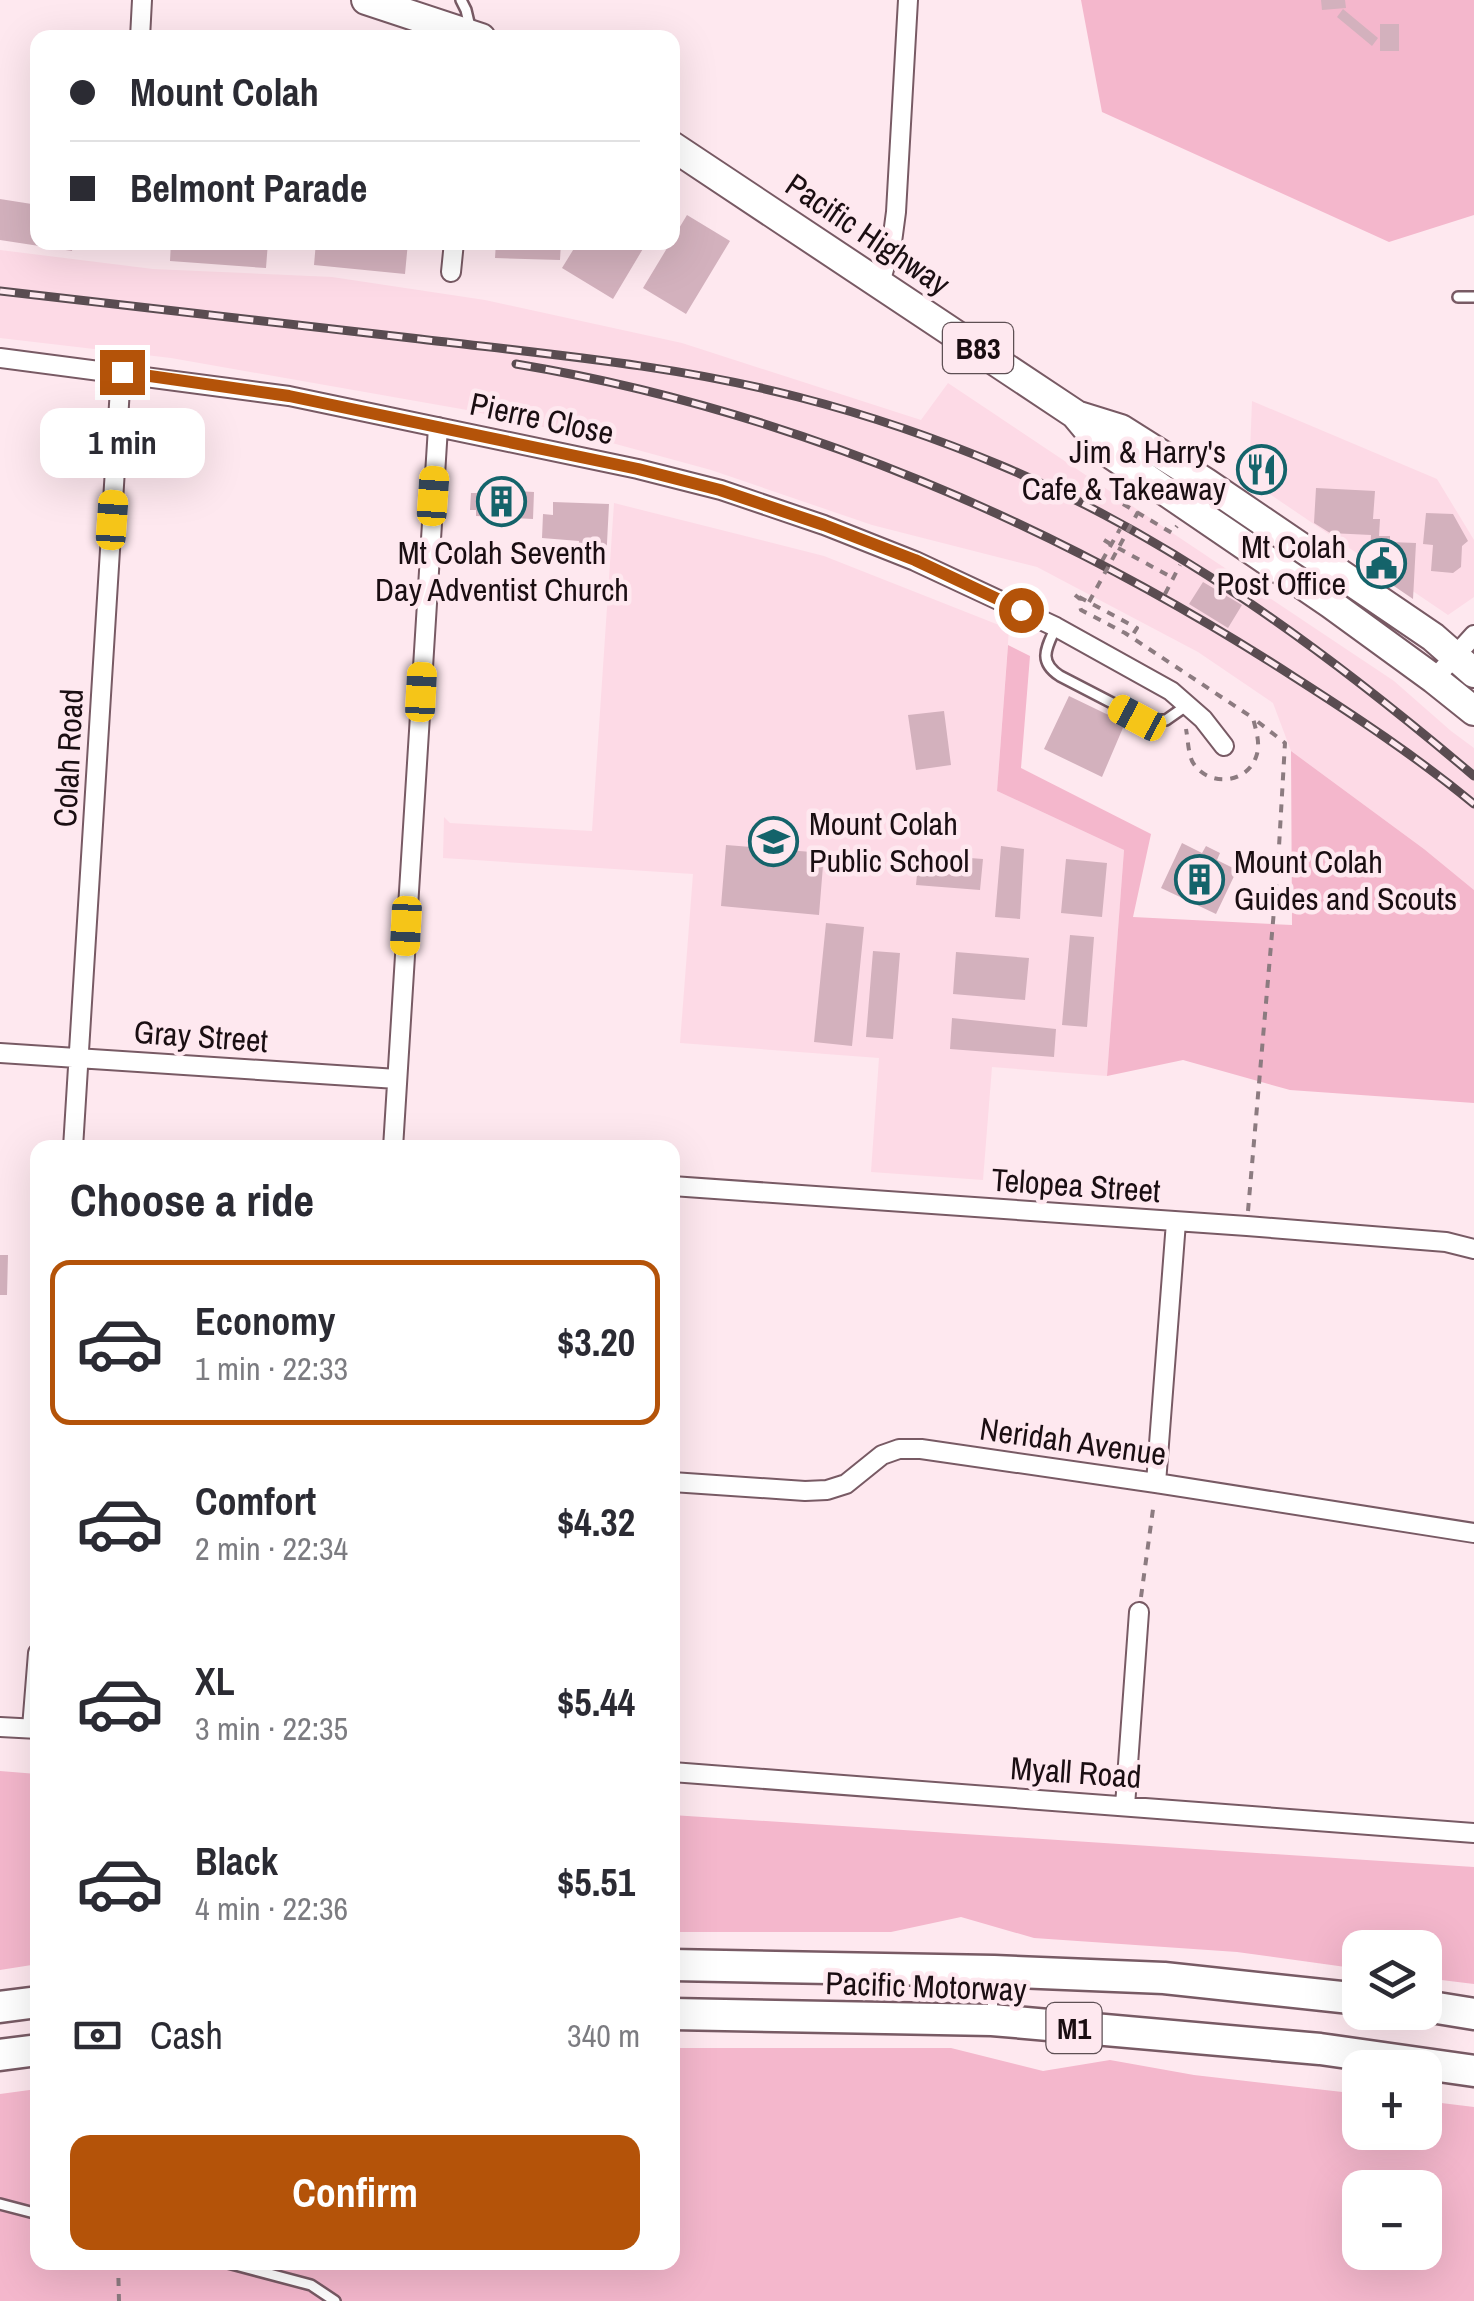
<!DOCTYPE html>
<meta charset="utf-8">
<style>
:root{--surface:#fff;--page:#f7f7f7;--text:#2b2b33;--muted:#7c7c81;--line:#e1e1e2;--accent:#b45309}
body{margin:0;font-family:"Archivo Narrow",sans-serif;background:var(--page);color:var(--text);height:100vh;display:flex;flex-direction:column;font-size:38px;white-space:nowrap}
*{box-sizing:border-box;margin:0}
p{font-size:32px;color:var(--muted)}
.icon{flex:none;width:55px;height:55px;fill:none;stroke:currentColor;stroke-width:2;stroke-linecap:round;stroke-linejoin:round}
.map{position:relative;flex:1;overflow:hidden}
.sheet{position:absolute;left:30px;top:1140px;width:650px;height:1130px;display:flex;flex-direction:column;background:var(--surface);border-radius:20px;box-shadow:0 10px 40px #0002}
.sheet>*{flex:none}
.top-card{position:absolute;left:30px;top:30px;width:650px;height:220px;border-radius:20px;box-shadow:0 10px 40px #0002;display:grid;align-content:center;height:220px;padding:0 40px;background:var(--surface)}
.fabs{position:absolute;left:1342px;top:1930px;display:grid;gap:20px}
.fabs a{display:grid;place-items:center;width:100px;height:100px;border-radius:20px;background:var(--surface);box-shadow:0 10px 40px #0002;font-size:50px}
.end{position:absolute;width:45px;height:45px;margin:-22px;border:12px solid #b45309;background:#fff;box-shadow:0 0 0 5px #fff}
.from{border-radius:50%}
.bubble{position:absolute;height:70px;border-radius:20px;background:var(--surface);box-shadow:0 10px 40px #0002;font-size:32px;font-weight:700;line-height:70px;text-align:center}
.car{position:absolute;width:30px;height:60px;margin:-30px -15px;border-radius:12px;box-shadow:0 0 8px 2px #0007;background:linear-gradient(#f5c518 24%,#345 0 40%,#f5c518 0 76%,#345 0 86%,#f5c518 0)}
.top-card b{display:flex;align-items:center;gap:35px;height:95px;font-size:38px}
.top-card b+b{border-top:2px solid var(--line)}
.top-card i{width:25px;height:25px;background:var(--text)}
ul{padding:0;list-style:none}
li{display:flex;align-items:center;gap:30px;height:165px;margin:0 20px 15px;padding:0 20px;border:5px solid transparent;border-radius:20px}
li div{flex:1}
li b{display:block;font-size:38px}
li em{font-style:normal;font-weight:700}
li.selected{border-color:var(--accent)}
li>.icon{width:90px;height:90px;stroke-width:1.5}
h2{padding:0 40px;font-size:45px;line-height:120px}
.pay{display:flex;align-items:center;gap:25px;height:110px;padding:0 40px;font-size:38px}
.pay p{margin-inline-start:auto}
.primary-button{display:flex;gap:20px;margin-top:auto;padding:20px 40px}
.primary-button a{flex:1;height:115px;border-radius:20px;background:var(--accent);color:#fff;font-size:40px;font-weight:700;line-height:115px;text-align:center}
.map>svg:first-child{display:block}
.built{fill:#fddae6}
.green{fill:#f4b7cc;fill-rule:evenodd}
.building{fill:#d3b1bd}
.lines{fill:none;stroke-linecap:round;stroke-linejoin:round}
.service-casing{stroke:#785a64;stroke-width:14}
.minor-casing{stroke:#785a64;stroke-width:22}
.primary-casing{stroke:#785a64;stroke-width:32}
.motorway-casing{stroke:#785a64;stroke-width:35}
.path{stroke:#8c7b80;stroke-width:4;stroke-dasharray:8 8;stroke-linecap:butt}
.service{stroke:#fff;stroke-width:9}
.minor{stroke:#fff;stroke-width:18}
.primary{stroke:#fff;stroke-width:28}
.motorway{stroke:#fff;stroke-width:30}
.rail-casing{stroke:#5a4c51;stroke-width:9}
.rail{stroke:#fee8ef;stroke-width:5;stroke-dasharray:15;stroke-linecap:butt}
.path-bridge{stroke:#8c7b80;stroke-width:4;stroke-dasharray:8 8;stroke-linecap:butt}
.route{stroke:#b45309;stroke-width:12}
.labels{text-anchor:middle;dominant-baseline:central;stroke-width:9;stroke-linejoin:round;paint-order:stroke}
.shield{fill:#fee8ef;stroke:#5e4f54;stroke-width:2.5}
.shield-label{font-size:30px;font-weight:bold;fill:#1a0e12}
.street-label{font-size:32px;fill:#1a0e12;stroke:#fee8ef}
.poi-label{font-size:32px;fill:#1a0e12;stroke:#fee8ef;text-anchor:end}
</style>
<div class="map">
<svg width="1474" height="2301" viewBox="0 0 1474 2301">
<rect width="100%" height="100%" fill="#fee8ef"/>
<!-- built -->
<path class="built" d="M0,250L153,269L332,277L485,300L682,343L921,420L948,383L1394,681L1451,731L1474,748V890L1424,849L1291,751L1273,703L1198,652L1037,567L872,525L711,470L601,440L467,410L171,358L0,338Z
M1252,401L1437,479L1474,540V597L1448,615L1249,480Z
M614,503L824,556L1009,629L997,791L1124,850L1107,1076L992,1067L983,1180L871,1172L879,1058L680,1043L693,874L443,858L444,817L450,823L592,831Z"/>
<!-- green -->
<path class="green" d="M1081,0H1474V215L1389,242L1102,112Z
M1008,645L1030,656L1021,768L1151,834L1133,917L1292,925L1291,751L1424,849L1474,890V1103L1290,1090L1183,1060L1107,1076L1124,850L997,791Z
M0,1771L37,1774L38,1964L0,1970Z
M672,1815L1474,1867V1984L1425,1978V1948H1360V1969L1237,1952L1034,1938L961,1917L891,1932H673Z
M673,2048H951L1043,2071L1110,2060L1194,2075L1360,2094V2132H1425V2101L1474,2107V2301H0V2094L37,2089L38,2262H672ZM1360,2188H1425V2252H1360Z"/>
<!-- building -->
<path class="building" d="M1321,0H1345L1346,8L1322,10Z
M1343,9L1378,38L1372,46L1337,17Z
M1380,24H1399V51H1380Z
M0,199L38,205V242H73L72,251L0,240Z
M687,215L730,241L686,314L643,288Z
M171,242H268L266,268L170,261Z
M316,242H408L405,274L314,265Z
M496,242H561L560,260L495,258Z
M578,242H647L613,299L562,268Z
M1316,488L1375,491L1373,519H1380L1379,536H1390V542L1416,543L1413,599L1369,569L1371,535L1330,533L1314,523Z
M479,489L534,492L533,519L476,516V510H470L471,493H479Z
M553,502L609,504L606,563L578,560L579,541L542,538L543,514L553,515Z
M1426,513L1453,514L1468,541L1462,546L1461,567L1453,573L1431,571L1433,545L1423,544Z
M1203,582L1242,605L1228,628L1189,604Z
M1069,696L1125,723L1102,777L1044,749Z
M944,711L951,765L916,770L908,715Z
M1182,843L1202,853L1206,846L1220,853L1217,860L1237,870L1216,914L1161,888Z
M726,845L824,853L819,915L721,906Z
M1001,846L1024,849L1020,919L995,917Z
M919,854L983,859L980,890L916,885Z
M1066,859L1107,863L1102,917L1061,913Z
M826,923L864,927L852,1046L814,1042Z
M1070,935L1094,937L1087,1027L1062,1025Z
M873,951L900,953L893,1039L866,1037Z
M956,952L1029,958L1025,1000L953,994Z
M952,1018L1056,1029L1054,1057L950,1049Z
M0,1255H8L7,1295H0Z"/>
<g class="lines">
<defs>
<path id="service" d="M461,0L466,10L471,31
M1458,297H1474
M1056,627C1047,647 1037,661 1060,676L1145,720H1166L1186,706
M992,2013L994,1978
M0,2204L38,2214
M224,2262L311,2285L335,2301"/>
<path id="minor" d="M140,38L142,0
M451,272L454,242
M880,283L892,242L896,212L908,0
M0,358L289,396L638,469L721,490L824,525L915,561L1056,627L1171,691L1203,719L1224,746
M1434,679L1474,635
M0,1053L397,1079
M73,1148L121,372
M393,1148L438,427
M672,1186L1247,1226L1446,1242L1474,1249
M672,1482L805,1491L827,1490L846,1484L882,1455L899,1449H921L1156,1483L1474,1533
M1156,1483L1176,1222
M0,1727L38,1729
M32,1728L38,1653
M672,1772L1474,1833
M1125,1806L1139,1612"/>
<path id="primary" d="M366,0L481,38
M672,146L1075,414L1105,450L1331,604L1434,679L1474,711
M1076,415L1121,429L1205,482L1433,637L1474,673"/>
<path id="motorway" d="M672,1965L994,1971L1164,1978L1360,1999
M1425,2006L1474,2014
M0,2007L38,2002
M672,2014L992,2020L1320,2049L1474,2071
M0,2055L38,2050"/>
</defs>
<!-- service casing -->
<use href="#service" class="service-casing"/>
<!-- minor casing -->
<use href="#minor" class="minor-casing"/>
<!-- primary casing -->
<use href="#primary" class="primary-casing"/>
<!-- motorway casing -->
<use href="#motorway" class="motorway-casing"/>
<!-- path -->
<path class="path" d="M1123,504L1172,533L1177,526
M1118,548L1173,578
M1102,561L1120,529
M1165,594L1180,565
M1075,595L1080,599L1079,603L1081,610L1125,633L1253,718C1256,731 1261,744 1256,757C1246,785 1206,787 1192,761C1188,751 1188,740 1186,729
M1079,597L1137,628L1132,636
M1248,1211L1278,864L1285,743L1253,718
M1141,1597L1154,1502
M118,2262L119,2301"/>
<!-- service -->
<use href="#service" class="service"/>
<!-- minor -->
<use href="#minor" class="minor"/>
<!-- primary -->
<use href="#primary" class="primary"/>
<!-- motorway -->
<use href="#motorway" class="motorway"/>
<defs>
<path id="rail" d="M0,291C140,307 280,323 420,339C546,354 675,365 798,397C868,415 936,438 1002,466C1176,539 1331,655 1474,776
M516,364C793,410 1059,525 1294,677C1355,716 1417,757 1474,804"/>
</defs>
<!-- rail casing -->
<use href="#rail" class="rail-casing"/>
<!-- rail -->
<use href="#rail" class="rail"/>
<!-- path-bridge -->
<path class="path-bridge" d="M1104,540L1117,548
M1089,602L1138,512"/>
</g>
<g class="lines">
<!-- route -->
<path class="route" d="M122,372L289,396L638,469L720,490L824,525L915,560L1021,610"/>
</g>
<!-- icons -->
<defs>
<symbol id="restaurant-ring" viewBox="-11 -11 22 22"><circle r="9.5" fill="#fee8ef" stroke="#14636a" stroke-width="1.5"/><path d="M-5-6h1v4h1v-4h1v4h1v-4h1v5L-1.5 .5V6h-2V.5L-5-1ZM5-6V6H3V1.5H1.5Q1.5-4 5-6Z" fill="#14636a"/></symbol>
<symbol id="building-ring" viewBox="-11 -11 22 22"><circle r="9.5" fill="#fee8ef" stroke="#14636a" stroke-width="1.5"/><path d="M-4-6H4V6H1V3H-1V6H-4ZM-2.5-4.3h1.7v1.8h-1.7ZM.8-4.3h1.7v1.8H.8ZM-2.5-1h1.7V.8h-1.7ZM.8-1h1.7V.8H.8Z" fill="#14636a"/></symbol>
<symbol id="civic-ring" viewBox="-11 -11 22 22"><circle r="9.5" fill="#fee8ef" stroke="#14636a" stroke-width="1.5"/><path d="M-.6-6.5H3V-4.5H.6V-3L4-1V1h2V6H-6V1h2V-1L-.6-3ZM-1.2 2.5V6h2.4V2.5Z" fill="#14636a"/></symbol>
<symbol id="school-ring" viewBox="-11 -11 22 22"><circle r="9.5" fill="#fee8ef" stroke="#14636a" stroke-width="1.5"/><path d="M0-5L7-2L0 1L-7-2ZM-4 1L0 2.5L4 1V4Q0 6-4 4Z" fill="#14636a"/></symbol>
</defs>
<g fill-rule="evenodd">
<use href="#restaurant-ring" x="1234" y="442" width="55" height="55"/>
<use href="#building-ring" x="474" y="474" width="55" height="55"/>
<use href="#civic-ring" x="1354" y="536" width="55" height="55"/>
<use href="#school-ring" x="746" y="814" width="55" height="55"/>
<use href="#building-ring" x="1172" y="852" width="55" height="55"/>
</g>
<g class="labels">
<!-- shield labels -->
<g class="shield">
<rect x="943" y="323" width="70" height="50" rx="8"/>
<rect x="1046.5" y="2003" width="55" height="50" rx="8"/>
</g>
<g class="shield-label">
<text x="978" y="348">B83</text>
<text x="1074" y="2028">M1</text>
</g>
<!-- street labels -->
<g class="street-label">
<text transform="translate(868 234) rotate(34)">Pacific Highway</text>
<text transform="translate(542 418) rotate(12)">Pierre Close</text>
<text transform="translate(68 758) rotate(-87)">Colah Road</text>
<text transform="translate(201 1036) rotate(4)">Gray Street</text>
<text transform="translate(1076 1185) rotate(4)">Telopea Street</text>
<text transform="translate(1073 1441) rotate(8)">Neridah Avenue</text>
<text transform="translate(1076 1772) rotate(4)">Myall Road</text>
<text transform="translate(926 1986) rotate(2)">Pacific Motorway</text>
</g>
<!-- poi labels -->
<g class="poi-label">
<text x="1226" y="451">Jim &amp; Harry's<tspan x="1226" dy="37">Cafe &amp; Takeaway</tspan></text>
<text x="1346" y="546">Mt Colah<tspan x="1346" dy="37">Post Office</tspan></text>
<text x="502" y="552" text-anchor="middle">Mt Colah Seventh<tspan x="502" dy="37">Day Adventist Church</tspan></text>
<text x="809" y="823" text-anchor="start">Mount Colah<tspan x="809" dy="37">Public School</tspan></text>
<text x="1234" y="861" text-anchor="start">Mount Colah<tspan x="1234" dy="37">Guides and Scouts</tspan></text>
</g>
</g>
</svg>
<div class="fabs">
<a><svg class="icon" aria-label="layers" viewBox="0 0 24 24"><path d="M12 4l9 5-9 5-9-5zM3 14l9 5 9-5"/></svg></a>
<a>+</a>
<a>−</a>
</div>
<i class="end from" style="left:1021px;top:610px"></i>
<i class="end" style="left:122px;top:372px"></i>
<div class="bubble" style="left:40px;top:408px;width:165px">1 min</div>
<i class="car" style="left:433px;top:496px;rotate:4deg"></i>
<i class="car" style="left:112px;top:520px;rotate:4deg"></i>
<i class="car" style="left:421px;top:692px;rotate:3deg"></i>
<i class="car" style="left:1137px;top:718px;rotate:298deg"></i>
<i class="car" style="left:406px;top:926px;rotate:183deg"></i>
<div class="top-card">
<b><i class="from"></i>Mount Colah</b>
<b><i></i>Belmont Parade</b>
</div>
<section class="sheet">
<h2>Choose a ride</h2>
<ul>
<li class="selected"><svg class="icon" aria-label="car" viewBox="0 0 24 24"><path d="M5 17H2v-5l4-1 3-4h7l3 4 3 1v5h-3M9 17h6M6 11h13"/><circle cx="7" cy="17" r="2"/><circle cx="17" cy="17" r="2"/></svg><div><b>Economy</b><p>1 min · 22:33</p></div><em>$3.20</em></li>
<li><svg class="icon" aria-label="car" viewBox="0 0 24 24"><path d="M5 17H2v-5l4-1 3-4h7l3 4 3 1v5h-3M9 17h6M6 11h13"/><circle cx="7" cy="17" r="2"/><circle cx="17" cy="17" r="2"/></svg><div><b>Comfort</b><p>2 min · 22:34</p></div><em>$4.32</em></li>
<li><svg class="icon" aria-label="car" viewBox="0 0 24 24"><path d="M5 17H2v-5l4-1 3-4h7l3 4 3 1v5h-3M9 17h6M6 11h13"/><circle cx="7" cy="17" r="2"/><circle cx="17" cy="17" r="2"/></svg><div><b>XL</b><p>3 min · 22:35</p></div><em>$5.44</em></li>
<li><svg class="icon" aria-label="car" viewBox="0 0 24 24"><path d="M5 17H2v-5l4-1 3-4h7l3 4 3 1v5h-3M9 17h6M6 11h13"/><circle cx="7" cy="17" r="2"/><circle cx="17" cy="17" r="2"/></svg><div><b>Black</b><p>4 min · 22:36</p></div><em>$5.51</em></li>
</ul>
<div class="pay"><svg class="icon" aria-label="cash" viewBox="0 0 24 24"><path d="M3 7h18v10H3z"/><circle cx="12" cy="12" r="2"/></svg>Cash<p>340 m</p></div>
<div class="primary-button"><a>Confirm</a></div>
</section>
</div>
